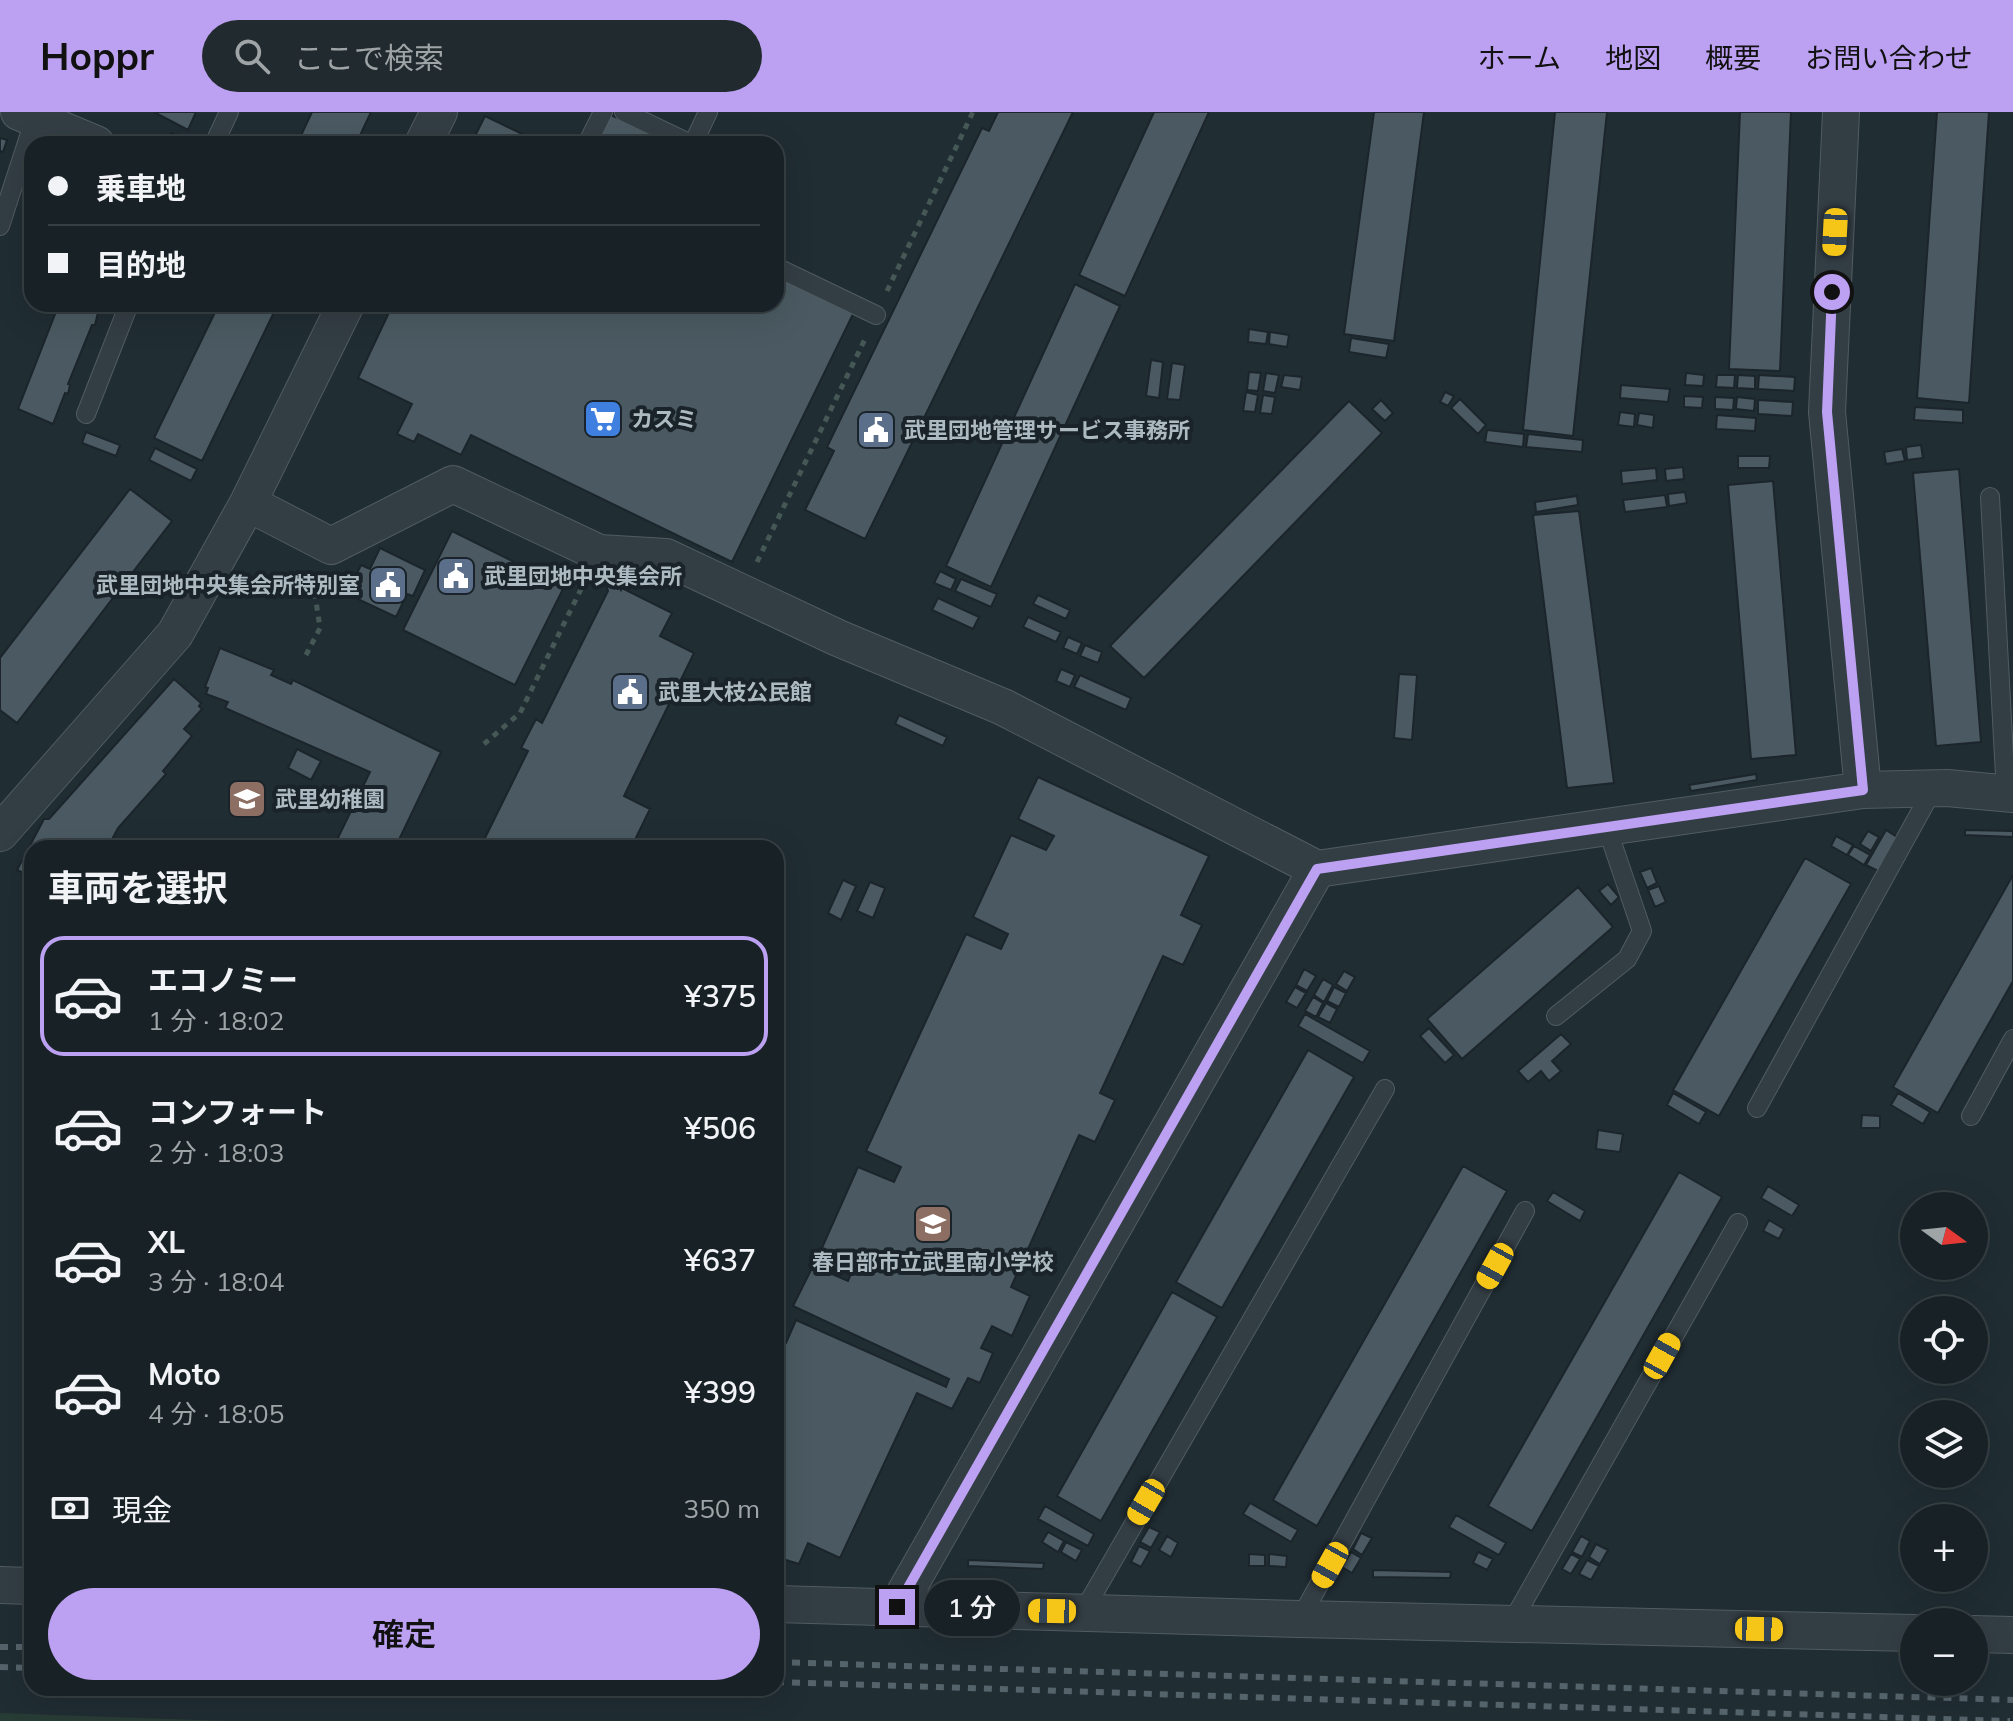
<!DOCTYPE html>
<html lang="ja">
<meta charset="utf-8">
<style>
:root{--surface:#182226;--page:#212a2e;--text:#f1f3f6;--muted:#9fa4a7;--line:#363f43;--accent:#bca0f2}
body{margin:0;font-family:Mulish,"Noto Sans JP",sans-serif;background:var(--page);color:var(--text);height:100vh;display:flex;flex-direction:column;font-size:30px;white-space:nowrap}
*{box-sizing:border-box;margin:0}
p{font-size:26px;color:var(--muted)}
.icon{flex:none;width:44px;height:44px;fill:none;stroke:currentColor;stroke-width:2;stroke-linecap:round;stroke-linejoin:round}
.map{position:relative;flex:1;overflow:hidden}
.drawer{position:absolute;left:24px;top:728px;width:760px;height:856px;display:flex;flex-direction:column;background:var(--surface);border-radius:24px;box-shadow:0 8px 32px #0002,0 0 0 2px var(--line)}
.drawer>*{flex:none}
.top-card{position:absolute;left:24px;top:24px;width:760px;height:176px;border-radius:24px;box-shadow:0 8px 32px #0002,0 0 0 2px var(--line);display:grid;align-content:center;height:176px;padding:0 24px;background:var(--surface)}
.needle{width:52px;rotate:105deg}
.tools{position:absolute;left:1900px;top:1080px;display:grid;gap:16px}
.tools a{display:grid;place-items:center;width:88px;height:88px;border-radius:50%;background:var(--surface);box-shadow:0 8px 32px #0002,0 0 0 2px var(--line);font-size:40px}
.end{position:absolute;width:36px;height:36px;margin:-18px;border:10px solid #bca0f2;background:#111;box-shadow:0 0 0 4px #111}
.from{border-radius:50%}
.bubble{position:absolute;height:56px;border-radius:28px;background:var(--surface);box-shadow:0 8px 32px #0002,0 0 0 2px var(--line);font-size:26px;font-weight:600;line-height:56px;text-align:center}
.car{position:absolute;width:24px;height:48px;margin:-24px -12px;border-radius:10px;box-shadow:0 0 6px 2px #0007;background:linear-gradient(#f5c518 24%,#345 0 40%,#f5c518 0 76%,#345 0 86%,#f5c518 0)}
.top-card b{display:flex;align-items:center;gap:28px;height:76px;font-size:30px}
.top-card b+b{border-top:2px solid var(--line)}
.top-card i{width:20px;height:20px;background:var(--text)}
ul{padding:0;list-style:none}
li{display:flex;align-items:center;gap:24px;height:120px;margin:0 16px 12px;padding:0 8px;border:4px solid transparent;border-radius:24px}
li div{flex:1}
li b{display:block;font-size:30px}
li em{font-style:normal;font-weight:600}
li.current{border-color:var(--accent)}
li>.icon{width:72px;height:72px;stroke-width:1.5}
h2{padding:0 24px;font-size:36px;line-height:96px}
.pay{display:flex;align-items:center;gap:20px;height:88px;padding:0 24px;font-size:30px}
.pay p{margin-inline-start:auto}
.button{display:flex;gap:16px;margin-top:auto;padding:16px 24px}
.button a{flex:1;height:92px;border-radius:48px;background:var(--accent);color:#111;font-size:32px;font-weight:600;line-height:92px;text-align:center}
header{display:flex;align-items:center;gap:48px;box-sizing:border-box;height:112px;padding:0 40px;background:var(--accent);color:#111}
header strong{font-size:38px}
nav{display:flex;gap:44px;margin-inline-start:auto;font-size:28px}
.search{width:560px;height:72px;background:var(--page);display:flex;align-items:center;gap:20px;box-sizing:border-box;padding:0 28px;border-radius:44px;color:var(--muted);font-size:30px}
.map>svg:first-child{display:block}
.green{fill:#283c36}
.building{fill:#4b5a62;stroke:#1b252b;stroke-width:2}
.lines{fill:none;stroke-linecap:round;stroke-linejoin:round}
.lane-casing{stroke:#515c62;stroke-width:20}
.street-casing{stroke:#515c62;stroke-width:38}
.path{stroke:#465856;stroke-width:5;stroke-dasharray:6 6;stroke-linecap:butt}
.lane{stroke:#333e44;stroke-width:18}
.street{stroke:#333e44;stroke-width:36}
.rail{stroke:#55636b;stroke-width:6;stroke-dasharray:8 8;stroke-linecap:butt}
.route{stroke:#bca0f2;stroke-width:10}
.labels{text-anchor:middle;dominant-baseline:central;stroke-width:8;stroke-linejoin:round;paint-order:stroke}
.poi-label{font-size:22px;font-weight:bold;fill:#adbac1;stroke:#192329;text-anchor:start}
</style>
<header>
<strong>Hoppr</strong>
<div class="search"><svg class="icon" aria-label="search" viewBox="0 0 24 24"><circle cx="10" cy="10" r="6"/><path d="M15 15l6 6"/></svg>ここで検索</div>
<nav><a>ホーム</a><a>地図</a><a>概要</a><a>お問い合わせ</a></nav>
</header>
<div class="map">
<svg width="2013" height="1609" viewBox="0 0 2013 1609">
<rect width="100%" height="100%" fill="#202d33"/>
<!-- green -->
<path class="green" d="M0,1601L228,1609H0Z"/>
<!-- building -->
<path class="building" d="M154,0H196L188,18Z
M312,0H371L356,32H297Z
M998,0H1073L865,427L805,398L834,339L827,335L982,16L989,19Z
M1154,0H1209L1125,184L1079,163Z
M1374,0H1424L1394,229L1344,222Z
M1555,0H1607L1573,324L1523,318Z
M1740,0H1791L1780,259L1729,257Z
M1937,0H1989L1969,291L1917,286Z
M609,2L671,32H594Z
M485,4L543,32H471Z
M171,21L187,28L186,32H167Z
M0,26L7,28L3,40L0,39Z
M776,146L818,166L855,198L732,450L471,323L461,343L418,322L414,330L397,322L412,292L358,266L393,192H776Z
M1075,172L1120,194L991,475L946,454Z
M59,192H100L95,213H92L68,272L70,273L68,282L65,281L53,312L18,297Z
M219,192H278L202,349L154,326Z
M1249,217L1268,220L1266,232L1248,230Z
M1270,220L1289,223L1287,235L1269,232Z
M1351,226L1389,232L1386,246L1349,240Z
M1151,248L1163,250L1159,286L1146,284Z
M1172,251L1185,253L1180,288L1167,287Z
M1249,260L1261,261L1258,279L1247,278Z
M1266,261L1279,263L1275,281L1263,279Z
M1686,261L1704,263L1703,274L1685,273Z
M1284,263L1302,265L1300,278L1281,275Z
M1717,263H1735L1734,276L1716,275Z
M1738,263L1755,264V277L1737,276Z
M1759,263L1795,265L1794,279L1758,277Z
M1621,273L1670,277L1668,290L1620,286Z
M1246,280L1258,283L1255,300L1243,299Z
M1445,280L1454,284L1448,294L1440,290Z
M1263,283L1275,285L1272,302L1260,301Z
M1684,284L1703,285L1702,296L1684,295Z
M1715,285L1734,286L1733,298L1715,297Z
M1737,285L1755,287L1754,299L1736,297Z
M1460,287L1486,313L1478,322L1451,296Z
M1381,288L1393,301L1385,309L1372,297Z
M1758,288L1793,290L1792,304L1758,302Z
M1349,289L1382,321L1144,566L1110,534Z
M1915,295L1963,298V311L1914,308Z
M1620,300L1635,302L1634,315L1618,313Z
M1639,301L1654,303L1653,316L1637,313Z
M1717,303L1756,306L1755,319L1716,317Z
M1487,318L1524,322L1523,335L1485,330Z
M86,320L120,333L116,344L82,331Z
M1528,322L1583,328L1582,340L1526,335Z
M1921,333L1923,346L1907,348L1906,335Z
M155,336L197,357L191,369L149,348Z
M1902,337L1905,349L1886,352L1884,340Z
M1738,344H1770L1769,356H1738Z
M1683,355L1684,367L1666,369L1665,357Z
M1656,356L1657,368L1622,372L1621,359Z
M1959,357L1981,630L1936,634L1913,361Z
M1773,369L1796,643L1751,647L1728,373Z
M130,377L172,409L17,611L0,598V546Z
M1685,380L1687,391L1669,394L1668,382Z
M1665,383L1667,395L1625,400L1623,388Z
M1577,384L1578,393L1536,400L1535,390Z
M1579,399L1614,671L1567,676L1533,403Z
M452,419L564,475L515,573L403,518Z
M380,436L425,458L413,484L407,482L396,505L347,482L361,453L370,457Z
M612,453L621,478L622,476L672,501L660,524L694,541L624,684L650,697L631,736H480L528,639L521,636L536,607L542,611L608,479L601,457Z
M940,459L956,467L951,478L934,471Z
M961,467L997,482L991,495L955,479Z
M1038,483L1070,498L1066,507L1033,492Z
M938,486L979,505L973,517L932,498Z
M1028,505L1061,520L1056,530L1023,515Z
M1068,525L1082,531L1077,542L1063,536Z
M1085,533L1102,540L1098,551L1080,544Z
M220,536L274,558L271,563L291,572L293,568L441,640L395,736H333L370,660L225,596L228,590L206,582L208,576L205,575Z
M1061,557L1075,563L1070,575L1056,569Z
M1399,562L1417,563L1412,628L1394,626Z
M1080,563L1131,586L1126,598L1074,575Z
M174,567L201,591L199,594L202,597L184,617L192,624L163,659L166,662L118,716L110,731L120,736H32V765L17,758L44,707H49Z
M899,603L947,625L943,634L895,612Z
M297,637L321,649L311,668L288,656Z
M1756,662L1757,668L1691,679L1689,673Z
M1038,665L1209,744L1181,803L1202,813L1183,853L1163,844L1100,981L1115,988L1095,1030L1079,1023L1011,1175L1030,1184L1012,1224L992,1214L981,1236L993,1241L980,1271L968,1266L952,1297L917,1281L840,1446L808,1431L799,1452L776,1445V1227L786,1231L796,1208L946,1275L949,1267L793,1194L813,1154L848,1169L855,1153L821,1138L858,1055L894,1070L901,1055L866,1039L966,822L1001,837L1008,822L973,805L1011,723L1046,738L1054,724L1018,707Z
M1886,718L1897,725L1878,759L1866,753Z
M1965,718L2013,719V725L1965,723Z
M1868,719L1879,725L1871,739L1860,732Z
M1836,724L1853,733L1847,743L1831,734Z
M1854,734L1870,743L1864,753L1848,743Z
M1805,746L1851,772L1719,1004L1673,978Z
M1651,756L1657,771L1647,776L1640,760Z
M2013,763V869L1938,1001L1893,975Z
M843,768L856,774L841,808L828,801Z
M870,770L885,776L873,806L857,799Z
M1608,772L1619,785L1611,793L1599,779Z
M1659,774L1666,790L1655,795L1648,778Z
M1578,775L1613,815L1462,947L1427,907Z
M1304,857L1316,864L1307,879L1296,873Z
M1344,859L1355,865L1347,879L1336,872Z
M1323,867L1333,873L1324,890L1314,883Z
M1295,875L1306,881L1297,896L1286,890Z
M1334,875L1346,881L1339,895L1327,889Z
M1313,885L1323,891L1316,905L1305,899Z
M1326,891L1337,897L1330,911L1318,905Z
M1305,902L1370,939L1363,951L1298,914Z
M1429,916L1454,943L1445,951L1420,924Z
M1561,922L1571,932L1552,949L1561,959L1549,969L1541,959L1528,970L1518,959Z
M1308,938L1354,965L1222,1196L1176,1170Z
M1673,981L1706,1000L1699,1012L1667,993Z
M1898,981L1930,1000L1923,1012L1891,993Z
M1862,1003L1880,1004V1016H1861Z
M1598,1018L1623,1022L1620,1040L1596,1037Z
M1463,1054L1507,1079L1317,1414L1273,1388Z
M1679,1060L1722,1085L1532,1419L1488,1394Z
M1768,1074L1799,1093L1792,1104L1761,1086Z
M1553,1080L1585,1099L1580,1109L1547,1089Z
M1769,1108L1784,1117L1779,1127L1763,1119Z
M1172,1180L1217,1205L1101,1409L1057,1384Z
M1250,1391L1298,1418L1291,1430L1243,1402Z
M1045,1394L1094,1422L1088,1434L1038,1407Z
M1456,1403L1506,1431L1499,1443L1449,1415Z
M1149,1415L1160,1420L1151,1436L1140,1430Z
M1048,1420L1064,1429L1058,1440L1042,1430Z
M1361,1421L1372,1426L1362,1443L1353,1437Z
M1167,1424L1178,1431L1171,1445L1159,1438Z
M1581,1424L1590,1429L1582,1445L1572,1440Z
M1066,1430L1082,1438L1076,1449L1061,1440Z
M1596,1432L1608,1438L1600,1452L1589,1445Z
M1139,1434L1150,1439L1141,1455L1131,1450Z
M1351,1440L1361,1446L1352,1461L1342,1455Z
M1478,1440L1493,1447L1487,1458L1473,1451Z
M1249,1442L1265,1443V1454H1249Z
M1269,1442L1287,1444L1286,1455L1269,1454Z
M1571,1442L1580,1447L1571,1462L1562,1457Z
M968,1448L1044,1451L1043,1457L968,1454Z
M1587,1448L1599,1454L1591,1468L1579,1462Z
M1373,1458L1451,1460L1450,1466L1373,1465Z"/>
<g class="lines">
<defs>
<path id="lane" d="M624,0L691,32
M214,32L229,0
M587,32L603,0
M693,32L708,0
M0,114L35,6
M776,155L876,203
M86,302L129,192
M1990,385L2006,682
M1556,904L1627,847L1642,819L1607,716
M1757,996L1933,677
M1971,1004L2013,927
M1083,1500L1385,977
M1300,1507L1525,1099
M1512,1510L1738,1111"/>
<path id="street" d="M19,0L96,32
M1841,0L1827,300L1863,678
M423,32L439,0
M248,391L331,434L453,372L599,441L666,445L838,526L1003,595L1317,757
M0,721L175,522L248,391L346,192
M0,1473L32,1474
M776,1492L1300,1507L1914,1521
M897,1495L1317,757L1863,678L1947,676L2013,682
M1974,1522L2013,1523"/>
</defs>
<!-- lane casing -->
<use href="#lane" class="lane-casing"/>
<!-- street casing -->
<use href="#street" class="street-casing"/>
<!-- path -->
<path class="path" d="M887,179L973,0
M757,450L866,225
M306,543L320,516L312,463
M484,632L520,601L584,471"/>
<!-- lane -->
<use href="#lane" class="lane"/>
<!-- street -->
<use href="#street" class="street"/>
<!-- rail -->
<path class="rail" d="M0,1535H32
M776,1550L2013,1588
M0,1555L32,1556
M776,1570L2010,1609"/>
</g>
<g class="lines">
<!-- route -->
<path class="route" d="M897,1495L1317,757L1863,678L1827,300L1832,180"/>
</g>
<!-- icons -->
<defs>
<symbol id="supermarket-square" viewBox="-11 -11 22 22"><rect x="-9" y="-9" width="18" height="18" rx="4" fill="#3f7fe0" stroke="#192329"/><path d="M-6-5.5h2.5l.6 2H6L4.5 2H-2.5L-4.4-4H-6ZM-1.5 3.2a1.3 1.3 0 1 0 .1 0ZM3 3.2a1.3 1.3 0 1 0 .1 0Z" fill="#fff"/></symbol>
<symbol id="civic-square" viewBox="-11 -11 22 22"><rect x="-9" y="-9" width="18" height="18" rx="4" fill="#5c6f8a" stroke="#192329"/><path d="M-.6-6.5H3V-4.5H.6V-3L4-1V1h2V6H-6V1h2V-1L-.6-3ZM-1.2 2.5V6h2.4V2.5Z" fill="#fff"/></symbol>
<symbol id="school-square" viewBox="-11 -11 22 22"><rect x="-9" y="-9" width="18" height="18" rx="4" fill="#8d6e63" stroke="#192329"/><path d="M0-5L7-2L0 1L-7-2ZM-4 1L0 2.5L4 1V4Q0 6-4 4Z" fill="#fff"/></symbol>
</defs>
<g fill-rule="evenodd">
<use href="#supermarket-square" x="581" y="285" width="44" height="44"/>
<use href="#civic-square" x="854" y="296" width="44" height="44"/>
<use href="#civic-square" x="434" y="442" width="44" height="44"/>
<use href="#civic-square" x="366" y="451" width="44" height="44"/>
<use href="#civic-square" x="608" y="558" width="44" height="44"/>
<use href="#school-square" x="225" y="665" width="44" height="44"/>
<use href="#school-square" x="911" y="1090" width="44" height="44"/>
</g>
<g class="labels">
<!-- poi labels -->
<g class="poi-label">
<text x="631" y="307">カスミ</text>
<text x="904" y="318">武里団地管理サービス事務所</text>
<text x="484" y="464">武里団地中央集会所</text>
<text x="360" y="473" text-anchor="end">武里団地中央集会所特別室</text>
<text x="658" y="580">武里大枝公民館</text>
<text x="275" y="687">武里幼稚園</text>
<text x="933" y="1150" text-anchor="middle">春日部市立武里南小学校</text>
</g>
</g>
</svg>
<div class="tools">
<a><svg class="needle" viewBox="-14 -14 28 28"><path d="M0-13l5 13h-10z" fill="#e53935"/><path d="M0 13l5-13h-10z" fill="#9fa4a7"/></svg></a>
<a><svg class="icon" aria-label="locate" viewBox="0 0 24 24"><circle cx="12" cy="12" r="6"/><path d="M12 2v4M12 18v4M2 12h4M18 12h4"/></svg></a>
<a><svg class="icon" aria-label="layers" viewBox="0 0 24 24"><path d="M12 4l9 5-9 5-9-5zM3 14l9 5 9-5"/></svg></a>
<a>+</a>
<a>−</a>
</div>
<i class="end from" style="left:1832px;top:180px"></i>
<i class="end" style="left:897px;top:1495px"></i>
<div class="bubble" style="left:924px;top:1468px;width:96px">1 分</div>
<i class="car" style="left:1835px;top:120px;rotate:183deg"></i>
<i class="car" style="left:1495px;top:1154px;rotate:209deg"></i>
<i class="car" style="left:1662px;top:1244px;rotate:29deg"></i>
<i class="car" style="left:1146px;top:1390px;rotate:210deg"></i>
<i class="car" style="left:1330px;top:1453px;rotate:209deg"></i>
<i class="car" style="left:1052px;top:1499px;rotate:271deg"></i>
<i class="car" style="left:1759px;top:1517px;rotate:91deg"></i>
<div class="top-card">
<b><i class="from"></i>乗車地</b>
<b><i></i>目的地</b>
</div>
<section class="drawer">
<h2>車両を選択</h2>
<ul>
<li class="current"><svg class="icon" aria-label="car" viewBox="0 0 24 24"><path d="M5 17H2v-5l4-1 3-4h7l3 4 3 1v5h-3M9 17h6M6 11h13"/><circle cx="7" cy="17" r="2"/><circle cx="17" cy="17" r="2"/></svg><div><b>エコノミー</b><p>1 分 · 18:02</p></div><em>¥375</em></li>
<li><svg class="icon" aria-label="car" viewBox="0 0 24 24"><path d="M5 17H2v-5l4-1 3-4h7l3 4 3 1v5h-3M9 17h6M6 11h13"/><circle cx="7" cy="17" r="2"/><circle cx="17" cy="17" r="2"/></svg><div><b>コンフォート</b><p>2 分 · 18:03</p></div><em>¥506</em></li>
<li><svg class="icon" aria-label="car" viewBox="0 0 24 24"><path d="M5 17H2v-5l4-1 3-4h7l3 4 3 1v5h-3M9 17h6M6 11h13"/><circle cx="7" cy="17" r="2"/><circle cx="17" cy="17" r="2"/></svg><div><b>XL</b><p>3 分 · 18:04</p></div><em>¥637</em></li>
<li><svg class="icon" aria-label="car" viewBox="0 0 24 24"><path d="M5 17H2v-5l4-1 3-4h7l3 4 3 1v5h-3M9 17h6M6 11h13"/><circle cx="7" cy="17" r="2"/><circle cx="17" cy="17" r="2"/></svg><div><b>Moto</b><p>4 分 · 18:05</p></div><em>¥399</em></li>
</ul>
<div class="pay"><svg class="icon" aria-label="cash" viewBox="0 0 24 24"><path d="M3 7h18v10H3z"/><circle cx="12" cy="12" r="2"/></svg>現金<p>350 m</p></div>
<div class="button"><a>確定</a></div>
</section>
</div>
